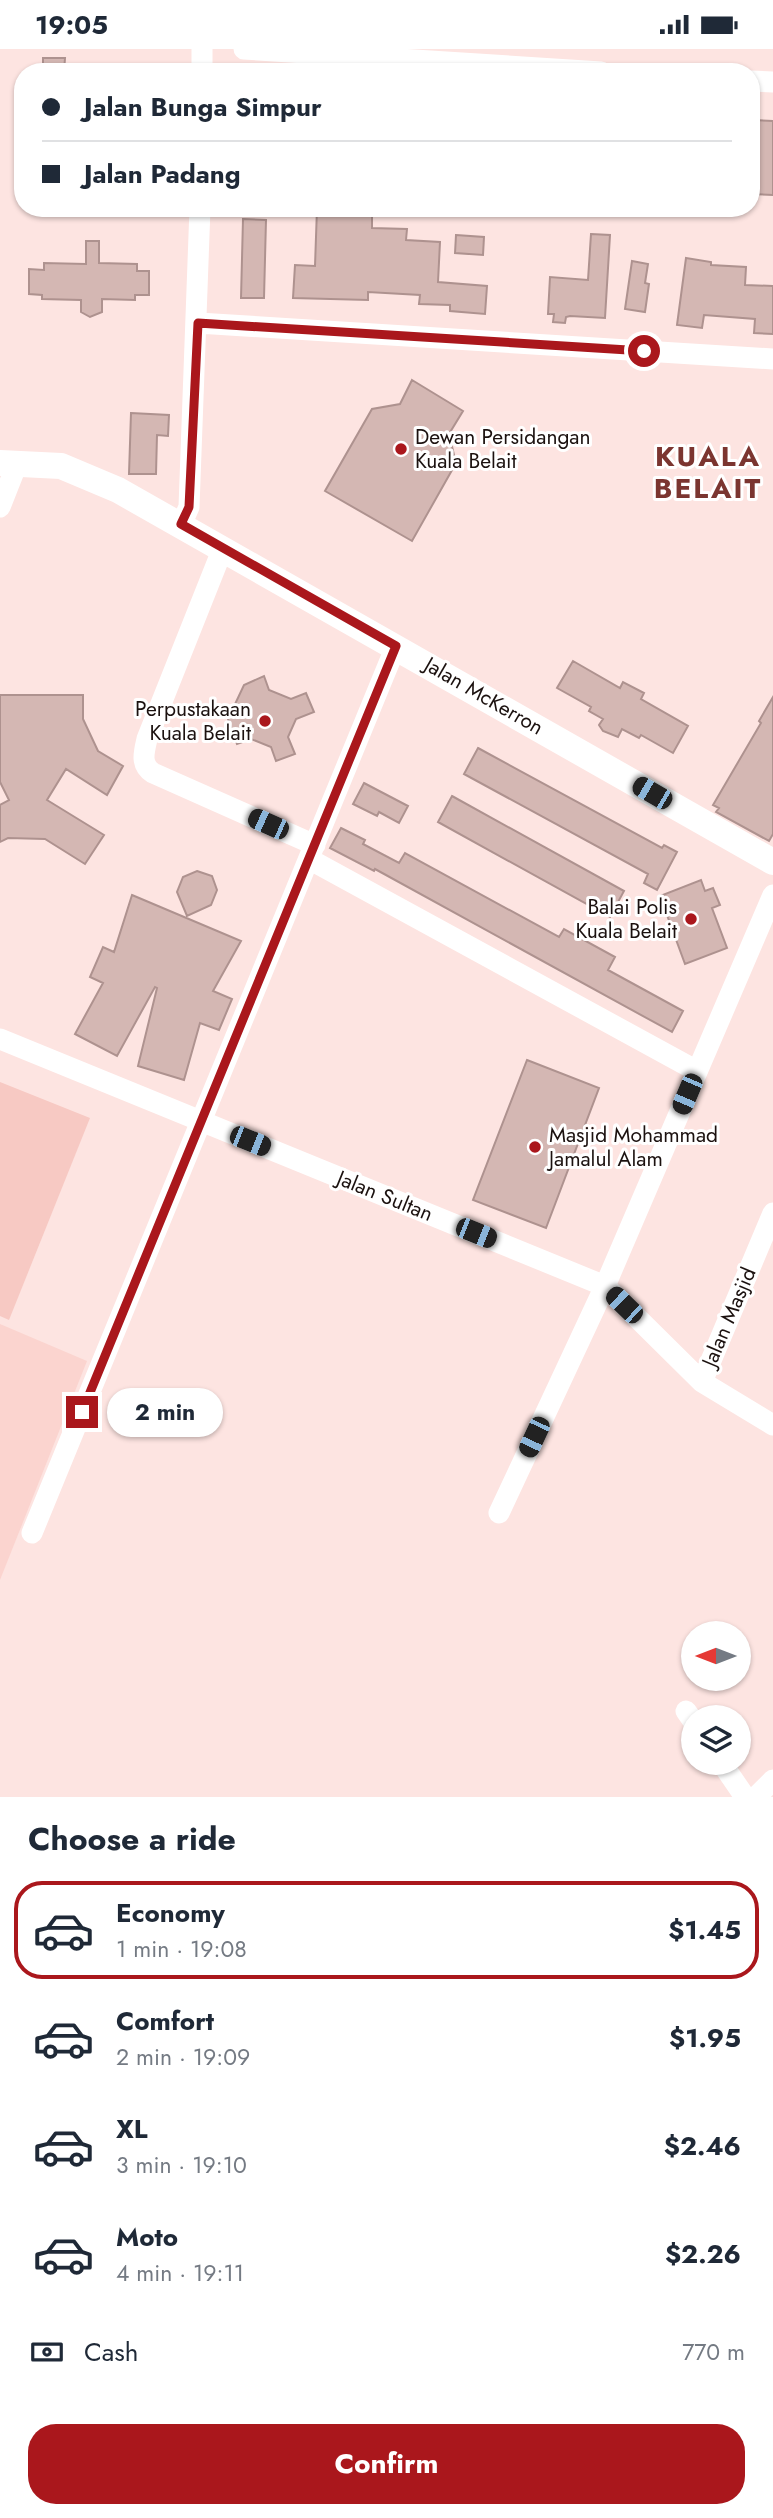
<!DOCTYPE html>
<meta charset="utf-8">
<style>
:root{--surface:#fff;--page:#f2f2f3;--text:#1f2937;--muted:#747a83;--line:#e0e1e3;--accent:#aa171c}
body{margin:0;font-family:Jost,sans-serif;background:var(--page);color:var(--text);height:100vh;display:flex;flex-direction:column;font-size:26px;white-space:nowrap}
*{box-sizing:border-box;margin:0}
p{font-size:23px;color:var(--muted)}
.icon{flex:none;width:38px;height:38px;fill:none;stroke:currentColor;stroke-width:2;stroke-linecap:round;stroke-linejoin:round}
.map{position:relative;height:1748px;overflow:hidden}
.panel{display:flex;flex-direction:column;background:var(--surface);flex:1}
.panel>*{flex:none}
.guide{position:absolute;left:14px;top:14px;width:746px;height:154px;border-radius:28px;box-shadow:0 2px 5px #0004;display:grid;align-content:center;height:154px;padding:0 28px;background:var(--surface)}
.needle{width:46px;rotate:270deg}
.controls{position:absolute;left:681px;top:1572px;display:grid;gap:14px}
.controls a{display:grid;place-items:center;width:70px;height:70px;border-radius:50%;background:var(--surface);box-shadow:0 2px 5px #0004;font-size:35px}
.end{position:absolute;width:32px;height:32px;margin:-16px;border:9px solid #aa171c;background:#fff;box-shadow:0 0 0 4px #fff}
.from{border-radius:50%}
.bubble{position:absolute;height:49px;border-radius:24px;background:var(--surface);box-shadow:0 2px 5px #0004;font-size:23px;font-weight:700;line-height:49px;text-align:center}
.car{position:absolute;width:21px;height:42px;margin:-21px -10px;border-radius:9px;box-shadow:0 0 5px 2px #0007;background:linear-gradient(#222 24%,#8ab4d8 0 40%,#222 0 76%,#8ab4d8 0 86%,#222 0)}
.guide b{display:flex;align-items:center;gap:24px;height:66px;font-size:26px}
.guide b+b{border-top:2px solid var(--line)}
.guide i{width:18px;height:18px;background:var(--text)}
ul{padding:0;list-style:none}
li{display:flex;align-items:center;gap:21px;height:98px;margin:0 14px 10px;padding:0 14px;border:4px solid transparent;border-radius:28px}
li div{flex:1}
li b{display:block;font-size:26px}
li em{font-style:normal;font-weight:700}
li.active{border-color:var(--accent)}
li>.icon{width:63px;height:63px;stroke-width:1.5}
h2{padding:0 28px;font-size:32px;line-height:84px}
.pay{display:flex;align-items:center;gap:18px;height:77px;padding:0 28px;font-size:26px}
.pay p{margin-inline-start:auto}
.button{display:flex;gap:14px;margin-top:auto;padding:14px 28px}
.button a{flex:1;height:80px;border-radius:28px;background:var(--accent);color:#fff;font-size:28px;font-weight:700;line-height:80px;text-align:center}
.status{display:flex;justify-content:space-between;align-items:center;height:49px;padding:0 35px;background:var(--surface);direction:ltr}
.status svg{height:19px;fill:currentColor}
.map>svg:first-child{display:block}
.built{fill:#fbd4cf}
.green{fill:#f7c9c3}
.building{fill:#d4b7b3;stroke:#ae928f;stroke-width:2}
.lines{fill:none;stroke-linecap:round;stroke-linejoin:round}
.minor{stroke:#fff;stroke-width:21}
.major{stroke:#fff;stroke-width:26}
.route{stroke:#aa171c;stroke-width:9}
.poi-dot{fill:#aa171c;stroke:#fff;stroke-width:2.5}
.labels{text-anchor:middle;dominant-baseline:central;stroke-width:6;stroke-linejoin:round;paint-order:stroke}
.poi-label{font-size:21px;fill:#1b110f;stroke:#fff;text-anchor:start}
.street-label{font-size:21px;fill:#1b110f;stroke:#fff}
.district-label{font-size:28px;font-weight:bold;letter-spacing:2px;fill:#7b3530;stroke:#fff}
</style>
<div class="status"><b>19:05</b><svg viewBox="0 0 49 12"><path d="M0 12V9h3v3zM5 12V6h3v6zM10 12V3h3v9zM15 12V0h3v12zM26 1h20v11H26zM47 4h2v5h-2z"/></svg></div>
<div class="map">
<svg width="773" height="1748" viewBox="0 0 773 1748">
<rect width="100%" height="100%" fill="#fde4e1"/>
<!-- built -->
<path class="built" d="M0,1275L87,1312L0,1531Z"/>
<!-- green -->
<path class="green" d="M0,1033L90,1069L9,1271L0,1267Z"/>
<!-- building -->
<path class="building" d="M43,9H65L64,23H43Z
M751,71L773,72V146L751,145Z
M317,159L331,160L330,165L372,167V179L407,180L406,191L440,193L438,233L487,237L485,265L450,262V256L419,255L420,246L368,243V251L293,249L295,216L315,217Z
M243,170L266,171L264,249H241Z
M591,185L610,186L605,269L570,267L566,268L565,274L553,273L554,265H548L550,228L588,231Z
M456,186L484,188L483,206L455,204Z
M86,192H99V214L137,215V222H149V246H135V251L102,250V263L90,268L81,263V251L42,250V246L29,245V220L44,221V214L86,215Z
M686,209L711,213V216L746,218L745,236L773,237V285L754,284L755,270L704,266L702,279L677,276Z
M632,212L648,215L645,234L649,235L645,263L625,260Z
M412,331L463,362L449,385L456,414L412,492L325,442L372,360L400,355Z
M131,364L169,366L168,387L157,386L156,425H129Z
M573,612L620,639L623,633L644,644L641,650L688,677L673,704L641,686L639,689L622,680L618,688L603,682L599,676L603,670L589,662L591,658L557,639Z
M264,627L269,641L291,650L306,644L314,663L296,670L288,688L295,705L276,712L271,698L251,690L237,695L228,670L244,636Z
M0,646H83V670L98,702L123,717L107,746L66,720L47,751L104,786L85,815L45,790L8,789L0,793V756L9,751L0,733Z
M773,648V785L769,792L716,763L719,759L713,756L761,674L759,672Z
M478,699L662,799L664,796L677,803L657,841L644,834L648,825L464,725Z
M364,734L408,757L399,774L379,763L377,767L353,755Z
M452,747L624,842L610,868L438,773Z
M341,779L365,791L363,795L399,814L405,804L559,888L564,880L615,908L608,921L683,962L672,983L375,820L374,822L330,799Z
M197,822L212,827L217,841L211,856L187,867L177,843L183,828Z
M701,831L705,842L713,839L720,856L712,859L727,899L685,915L660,847Z
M132,846L241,892L213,942L232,950L219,981L200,974L184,1031L138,1017L157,939L155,938L117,1007L75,985L103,934L90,928L103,898L114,903Z
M527,1011L599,1039L546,1179L473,1151Z"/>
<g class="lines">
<!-- minor -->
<path class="minor" d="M244,0L601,23
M202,23V0
M751,32L773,33
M198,274L773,310
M0,458L17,415
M181,476L189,458L200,159
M223,499L147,690C144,703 140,716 153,724L315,796
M309,810L697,1022
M0,990L605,1237L702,1333L773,1376
M702,1333L773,1164
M499,1464L605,1237L773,846
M32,1484L396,597
M686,1662L693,1672
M721,1713L745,1748
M756,1748L773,1731"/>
<!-- major -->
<path class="major" d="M0,414L61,417L118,441L773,813"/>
</g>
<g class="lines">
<!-- route -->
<path class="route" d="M82,1363L396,597L181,475L189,458L198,274L644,302"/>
</g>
<!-- markers -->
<g class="poi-dot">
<circle cx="401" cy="400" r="7"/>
<circle cx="265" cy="672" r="7"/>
<circle cx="691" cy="870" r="7"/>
<circle cx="535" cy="1098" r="7"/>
</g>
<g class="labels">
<!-- poi labels -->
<g class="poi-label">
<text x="415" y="388">Dewan Persidangan<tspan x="415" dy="24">Kuala Belait</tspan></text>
<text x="251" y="660" text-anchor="end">Perpustakaan<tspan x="251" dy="24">Kuala Belait</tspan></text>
<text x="677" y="858" text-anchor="end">Balai Polis<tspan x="677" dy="24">Kuala Belait</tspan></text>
<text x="549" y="1086">Masjid Mohammad<tspan x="549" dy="24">Jamalul Alam</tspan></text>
</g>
<!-- street labels -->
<g class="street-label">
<text transform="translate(484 647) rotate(30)">Jalan McKerron</text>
<text transform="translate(385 1147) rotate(22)">Jalan Sultan</text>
<text transform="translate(729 1268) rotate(-67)">Jalan Masjid</text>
</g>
<!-- district labels -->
<g class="district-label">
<text x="708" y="407">KUALA<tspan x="708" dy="32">BELAIT</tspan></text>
</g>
</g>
</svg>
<div class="controls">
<a><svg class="needle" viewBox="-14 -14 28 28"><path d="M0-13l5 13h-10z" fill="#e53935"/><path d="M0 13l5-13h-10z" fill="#747a83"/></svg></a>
<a><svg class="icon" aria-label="layers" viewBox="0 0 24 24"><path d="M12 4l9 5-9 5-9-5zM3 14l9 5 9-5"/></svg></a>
</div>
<i class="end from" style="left:644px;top:302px"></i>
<i class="end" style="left:82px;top:1363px"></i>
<div class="bubble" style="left:107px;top:1339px;width:116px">2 min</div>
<i class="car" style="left:652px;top:744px;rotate:300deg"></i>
<i class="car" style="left:268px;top:775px;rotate:294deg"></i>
<i class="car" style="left:687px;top:1045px;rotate:203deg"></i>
<i class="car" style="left:250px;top:1092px;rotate:112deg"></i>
<i class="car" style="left:476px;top:1184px;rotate:112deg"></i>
<i class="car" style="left:624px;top:1256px;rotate:314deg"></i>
<i class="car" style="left:534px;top:1388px;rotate:205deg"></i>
<div class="guide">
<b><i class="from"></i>Jalan Bunga Simpur</b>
<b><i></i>Jalan Padang</b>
</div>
</div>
<section class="panel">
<h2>Choose a ride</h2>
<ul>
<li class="active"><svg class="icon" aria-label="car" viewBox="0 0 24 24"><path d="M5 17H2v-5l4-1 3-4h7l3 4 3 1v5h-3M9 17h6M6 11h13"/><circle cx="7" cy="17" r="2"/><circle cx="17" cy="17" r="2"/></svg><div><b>Economy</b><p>1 min · 19:08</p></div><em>$1.45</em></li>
<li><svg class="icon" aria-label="car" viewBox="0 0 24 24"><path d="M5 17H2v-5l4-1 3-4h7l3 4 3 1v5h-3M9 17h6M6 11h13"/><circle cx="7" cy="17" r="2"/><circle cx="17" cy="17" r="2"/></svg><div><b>Comfort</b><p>2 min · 19:09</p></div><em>$1.95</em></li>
<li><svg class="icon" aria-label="car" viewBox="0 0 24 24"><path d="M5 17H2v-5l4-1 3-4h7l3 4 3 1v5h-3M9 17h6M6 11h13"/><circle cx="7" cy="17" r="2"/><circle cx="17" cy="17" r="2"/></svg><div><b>XL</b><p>3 min · 19:10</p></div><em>$2.46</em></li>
<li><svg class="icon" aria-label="car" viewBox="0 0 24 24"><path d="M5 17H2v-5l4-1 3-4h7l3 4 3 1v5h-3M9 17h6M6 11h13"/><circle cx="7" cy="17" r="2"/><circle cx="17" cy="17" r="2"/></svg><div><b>Moto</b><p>4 min · 19:11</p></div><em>$2.26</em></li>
</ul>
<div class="pay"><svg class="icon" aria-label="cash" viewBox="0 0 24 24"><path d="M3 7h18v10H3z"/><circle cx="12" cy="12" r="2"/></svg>Cash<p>770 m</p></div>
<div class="button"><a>Confirm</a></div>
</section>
